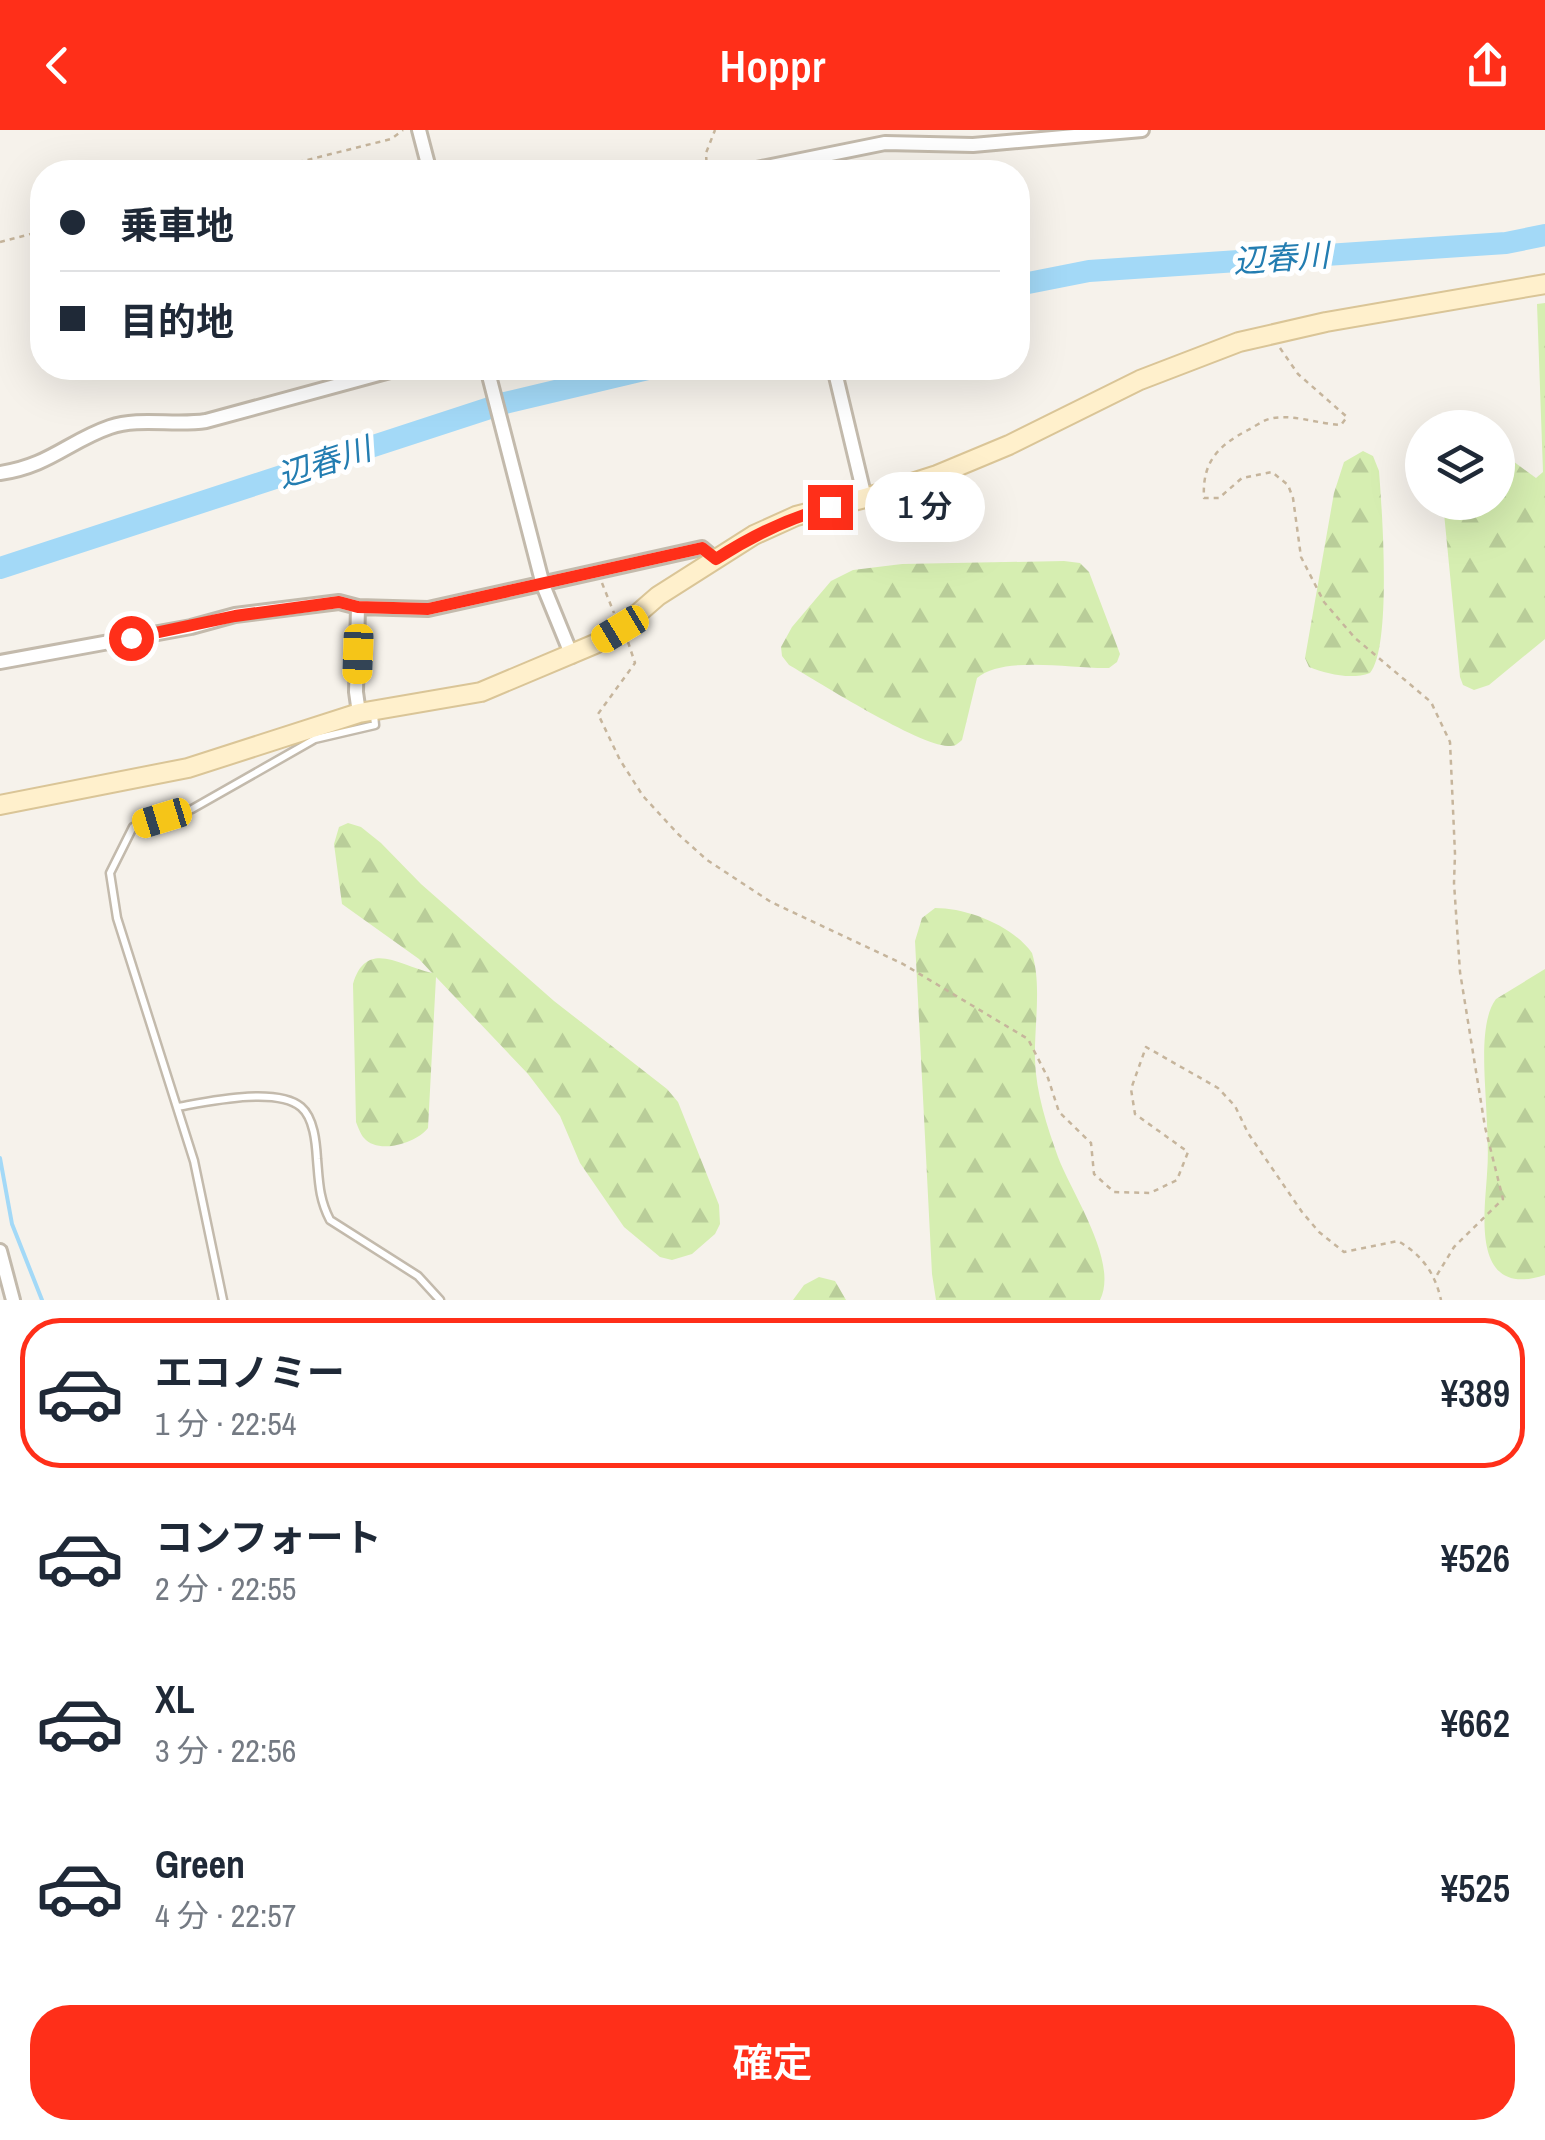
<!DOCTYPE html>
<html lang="ja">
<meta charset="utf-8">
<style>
:root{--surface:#fff;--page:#f6f6f7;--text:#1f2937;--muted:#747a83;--line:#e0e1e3;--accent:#ff2f19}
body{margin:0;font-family:"Archivo Narrow","Noto Sans JP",sans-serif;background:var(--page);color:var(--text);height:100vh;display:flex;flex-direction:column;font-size:38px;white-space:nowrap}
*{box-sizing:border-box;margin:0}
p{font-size:32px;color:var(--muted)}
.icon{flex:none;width:55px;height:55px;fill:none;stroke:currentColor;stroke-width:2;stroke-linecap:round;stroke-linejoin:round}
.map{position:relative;height:1170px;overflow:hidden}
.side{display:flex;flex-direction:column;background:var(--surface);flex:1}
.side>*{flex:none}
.guide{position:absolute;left:30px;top:30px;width:1000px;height:220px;border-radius:40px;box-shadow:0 10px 40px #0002;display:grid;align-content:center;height:220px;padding:0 30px;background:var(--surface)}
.fabs{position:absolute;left:1405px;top:280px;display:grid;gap:20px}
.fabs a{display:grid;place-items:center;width:110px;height:110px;border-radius:50%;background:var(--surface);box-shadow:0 10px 40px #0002;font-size:50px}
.end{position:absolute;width:45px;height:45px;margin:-22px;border:12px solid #ff2f19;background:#fff;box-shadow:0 0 0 5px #fff}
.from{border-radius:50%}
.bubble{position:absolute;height:70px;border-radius:35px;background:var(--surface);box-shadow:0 10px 40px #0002;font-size:32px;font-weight:600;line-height:70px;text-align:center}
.car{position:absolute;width:30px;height:60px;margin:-30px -15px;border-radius:12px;box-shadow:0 0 8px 2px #0007;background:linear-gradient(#f5c518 24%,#345 0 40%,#f5c518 0 76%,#345 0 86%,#f5c518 0)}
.guide b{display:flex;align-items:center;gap:35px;height:95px;font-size:38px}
.guide b+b{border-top:2px solid var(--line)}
.guide i{width:25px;height:25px;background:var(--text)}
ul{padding:18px 0 0;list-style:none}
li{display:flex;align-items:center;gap:30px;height:150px;margin:0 20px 15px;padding:0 10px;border:5px solid transparent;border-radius:40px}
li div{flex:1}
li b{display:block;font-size:38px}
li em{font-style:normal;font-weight:600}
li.selected{border-color:var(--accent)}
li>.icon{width:90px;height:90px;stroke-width:1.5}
.primary-button{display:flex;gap:20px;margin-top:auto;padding:20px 30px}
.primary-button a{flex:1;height:115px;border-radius:40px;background:var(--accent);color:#fff;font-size:40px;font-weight:600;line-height:115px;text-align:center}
header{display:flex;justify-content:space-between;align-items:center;height:130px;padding:0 30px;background:var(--accent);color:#fff;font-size:45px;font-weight:600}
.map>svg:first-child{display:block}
.forest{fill:url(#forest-firs)}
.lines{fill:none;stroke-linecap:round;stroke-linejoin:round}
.stream{stroke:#a3d9f7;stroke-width:4}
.river{stroke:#a3d9f7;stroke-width:22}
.lane-casing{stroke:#c3baac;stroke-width:11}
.street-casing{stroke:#c3baac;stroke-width:18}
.secondary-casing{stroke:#dac597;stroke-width:22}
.path{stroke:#c6b59c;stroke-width:2.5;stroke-dasharray:5 5;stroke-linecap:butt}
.lane{stroke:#fff;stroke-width:6}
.street{stroke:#fff;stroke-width:12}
.secondary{stroke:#fff0cc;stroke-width:18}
.route{stroke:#ff2f19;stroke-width:12}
.labels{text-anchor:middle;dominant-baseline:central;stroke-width:10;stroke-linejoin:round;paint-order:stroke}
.water-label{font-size:32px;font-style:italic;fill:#237db1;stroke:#fff}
</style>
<header><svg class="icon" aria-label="back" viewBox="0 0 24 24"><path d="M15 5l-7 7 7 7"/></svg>Hoppr<svg class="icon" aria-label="share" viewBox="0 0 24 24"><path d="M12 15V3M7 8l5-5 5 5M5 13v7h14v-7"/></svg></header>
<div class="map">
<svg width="1545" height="1170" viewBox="0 0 1545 1170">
<defs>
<pattern id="forest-firs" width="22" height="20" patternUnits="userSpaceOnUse" patternTransform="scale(2.5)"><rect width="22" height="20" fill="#d6eeb1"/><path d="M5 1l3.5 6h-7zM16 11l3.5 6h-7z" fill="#b9cd99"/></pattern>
</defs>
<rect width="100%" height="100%" fill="#f6f2eb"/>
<!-- forest -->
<path class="forest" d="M1545,173V509L1489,555L1474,560L1463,555L1460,547L1443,373L1498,372V320L1536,348L1543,342L1537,174Z
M1363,321L1373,326L1379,341C1382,379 1392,516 1370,543C1351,550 1327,544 1309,537L1305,528L1334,363L1344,332Z
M1064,431L1080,433L1089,442L1120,524L1117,532L1109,538C1073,539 1004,525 977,548L962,610C956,615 956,616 948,616C918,615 820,553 789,535L782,526L781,517L792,497L831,451L853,440L902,434Z
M348,693L361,697L381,713L421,754L554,871L667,959L678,972L719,1075L720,1094L715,1104L692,1124L672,1130L660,1127L624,1097L580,1033L560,986L528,944L436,847L428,998C417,1013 378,1025 364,1008C361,1005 358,997 356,992L353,854C366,808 401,836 432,843L419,829L342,774L334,714L339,697Z
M935,778C968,778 1013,796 1032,823C1042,855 1034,896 1035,930C1036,963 1047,996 1058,1027C1072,1064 1119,1132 1100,1170H936L932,1144L915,811L922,788Z
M1545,839V1145C1470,1170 1485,1081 1487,1044C1489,1021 1487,997 1486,974C1485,946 1479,891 1496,869Z
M819,1147L835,1151L846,1170H793L804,1155Z"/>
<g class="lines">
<!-- stream -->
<path class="stream" d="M0,1028L12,1094L42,1170"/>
<!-- river -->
<path class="river" d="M1018,155L1089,141L1506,113L1545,105
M0,438L505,273L652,238"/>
<defs>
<path id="lane" d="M177,977C206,972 276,956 301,977C314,988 316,1013 317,1029C319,1052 319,1069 330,1090L418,1146L440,1170
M223,1170L194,1031L117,788L110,743L133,697L192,679L315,609L375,595L374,585"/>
<path id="street" d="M419,0L430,42
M742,42L885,13L973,15L1142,0
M487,238L543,455L572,526
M834,238L865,368
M0,343C49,336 69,311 110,297C139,287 175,296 206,291L401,238
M358,477L356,562L359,583
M0,532L191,497L235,485L339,472L358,477L428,479L702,418L715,429
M0,1121L13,1170"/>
<path id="secondary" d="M0,675L188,638L359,583L481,562L595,514L620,499L658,466L754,405L796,386L865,368L937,345L1009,315L1140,250L1239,212L1326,192L1545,154"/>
</defs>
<!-- lane casing -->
<use href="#lane" class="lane-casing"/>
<!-- street casing -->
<use href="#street" class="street-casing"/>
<!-- secondary casing -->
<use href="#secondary" class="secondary-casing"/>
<!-- path -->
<path class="path" d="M259,42L391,9L403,0
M707,42L706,23L715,0
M0,112L42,101
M1280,218L1298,244L1347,287L1341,295C1318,294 1291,283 1269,289C1262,291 1254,297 1248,300C1217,316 1202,333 1204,368H1219L1242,348L1272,342L1288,355L1293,368L1301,427L1324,472L1355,508L1431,572L1450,612L1455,724L1454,753L1460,842L1485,997L1503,1069L1454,1117L1437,1145
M602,453L614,483
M628,512L635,533L598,584L620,630L643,666L678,704L707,730L771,772L903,834L1028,909L1048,948L1059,982L1091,1013L1094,1044L1114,1062L1150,1063L1177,1050L1188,1022L1135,984L1131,959L1146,917L1218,958L1235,976L1248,1003L1302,1082L1319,1102L1344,1122L1398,1111C1422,1125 1435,1143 1441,1170"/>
<!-- lane -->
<use href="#lane" class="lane"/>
<!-- street -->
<use href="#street" class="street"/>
<!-- secondary -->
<use href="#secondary" class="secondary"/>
</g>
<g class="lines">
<!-- route -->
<path class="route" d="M131,508L235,486L339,472L358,477L428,479L702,418L716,429C753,405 788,388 830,377"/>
</g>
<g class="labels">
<!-- water labels -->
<g class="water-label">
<text transform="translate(1281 128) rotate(-4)">辺春川</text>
<text transform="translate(324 332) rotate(-18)">辺春川</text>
</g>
</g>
</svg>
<div class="fabs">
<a><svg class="icon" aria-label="layers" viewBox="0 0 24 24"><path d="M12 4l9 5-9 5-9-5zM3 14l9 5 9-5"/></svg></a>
</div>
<i class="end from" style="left:131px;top:508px"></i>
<i class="end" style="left:830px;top:377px"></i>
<div class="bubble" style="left:865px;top:342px;width:120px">1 分</div>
<i class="car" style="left:620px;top:499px;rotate:239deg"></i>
<i class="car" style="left:358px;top:524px;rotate:182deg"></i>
<i class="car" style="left:162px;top:688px;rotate:253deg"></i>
<div class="guide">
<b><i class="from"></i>乗車地</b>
<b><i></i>目的地</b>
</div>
</div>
<section class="side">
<ul>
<li class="selected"><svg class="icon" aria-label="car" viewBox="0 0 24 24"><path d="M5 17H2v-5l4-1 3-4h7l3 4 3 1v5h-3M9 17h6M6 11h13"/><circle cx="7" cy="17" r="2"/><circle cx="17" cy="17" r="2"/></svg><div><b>エコノミー</b><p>1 分 · 22:54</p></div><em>¥389</em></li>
<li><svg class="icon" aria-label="car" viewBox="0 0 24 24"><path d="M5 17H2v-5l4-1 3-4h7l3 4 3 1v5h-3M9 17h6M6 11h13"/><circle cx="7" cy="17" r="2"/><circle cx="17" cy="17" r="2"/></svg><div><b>コンフォート</b><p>2 分 · 22:55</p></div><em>¥526</em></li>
<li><svg class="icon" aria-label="car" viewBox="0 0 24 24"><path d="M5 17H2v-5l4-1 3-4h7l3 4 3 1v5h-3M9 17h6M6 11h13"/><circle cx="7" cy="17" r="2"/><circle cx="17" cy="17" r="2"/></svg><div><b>XL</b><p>3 分 · 22:56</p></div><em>¥662</em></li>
<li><svg class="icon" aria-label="car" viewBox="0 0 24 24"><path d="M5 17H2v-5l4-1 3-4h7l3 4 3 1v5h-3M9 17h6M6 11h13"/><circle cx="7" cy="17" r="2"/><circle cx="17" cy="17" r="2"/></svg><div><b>Green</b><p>4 分 · 22:57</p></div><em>¥525</em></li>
</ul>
<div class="primary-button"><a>確定</a></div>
</section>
